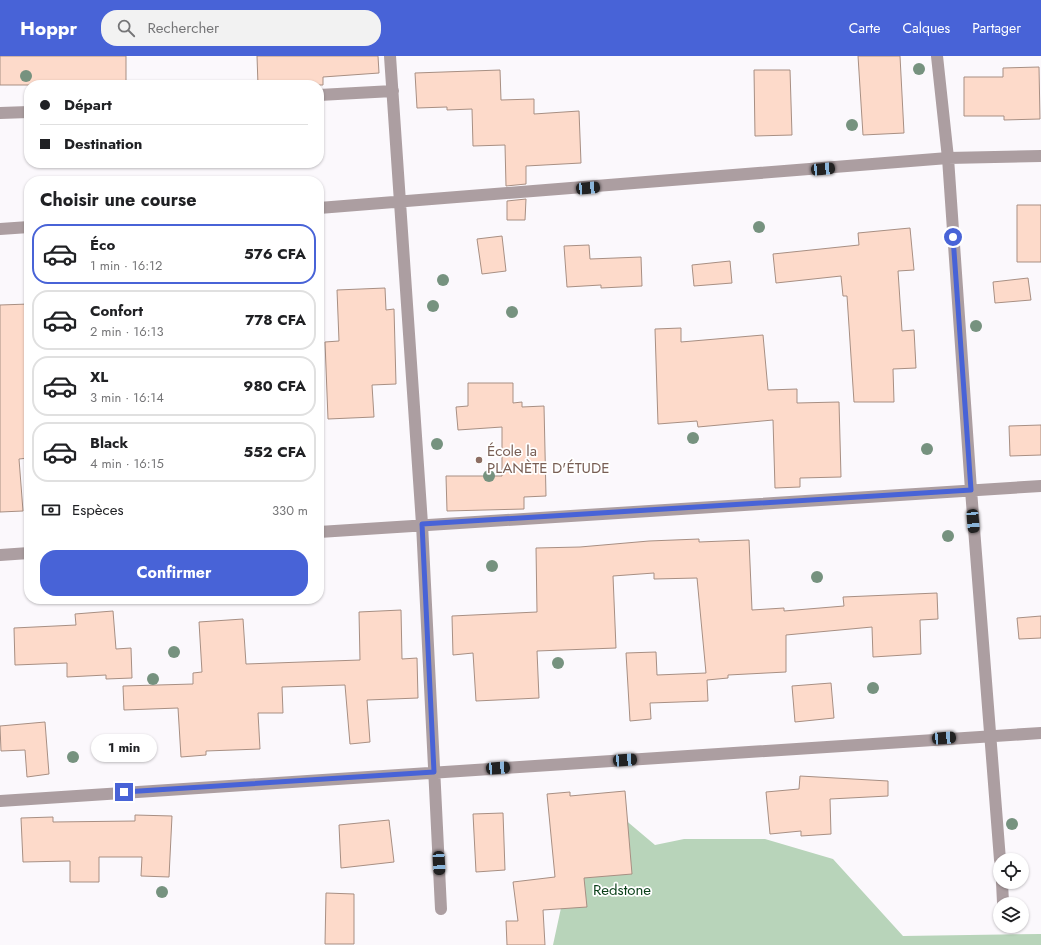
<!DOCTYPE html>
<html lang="fr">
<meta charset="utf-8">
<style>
:root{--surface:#fff;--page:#f2f2f2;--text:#202124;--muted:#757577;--line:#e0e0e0;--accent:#4863d7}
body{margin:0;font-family:Jost,sans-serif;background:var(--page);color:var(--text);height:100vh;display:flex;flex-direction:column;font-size:15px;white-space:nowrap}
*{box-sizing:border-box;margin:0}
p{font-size:13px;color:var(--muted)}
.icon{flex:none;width:22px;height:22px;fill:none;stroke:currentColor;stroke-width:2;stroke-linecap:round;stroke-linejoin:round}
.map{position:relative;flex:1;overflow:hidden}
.panel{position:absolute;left:24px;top:120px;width:300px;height:428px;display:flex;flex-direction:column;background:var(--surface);border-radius:16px;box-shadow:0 1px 3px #0004}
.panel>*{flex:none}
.banner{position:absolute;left:24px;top:24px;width:300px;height:88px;border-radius:16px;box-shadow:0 1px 3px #0004;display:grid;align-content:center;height:88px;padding:0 16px;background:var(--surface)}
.fabs{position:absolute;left:993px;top:797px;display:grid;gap:8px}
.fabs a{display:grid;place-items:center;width:36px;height:36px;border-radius:50%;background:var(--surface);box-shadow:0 1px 3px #0004;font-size:20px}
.end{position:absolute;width:18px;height:18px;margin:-9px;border:5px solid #4863d7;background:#fff;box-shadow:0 0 0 2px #fff}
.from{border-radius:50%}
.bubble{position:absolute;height:28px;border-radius:14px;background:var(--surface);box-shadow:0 1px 3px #0004;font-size:13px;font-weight:700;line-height:28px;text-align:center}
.car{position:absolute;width:12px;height:24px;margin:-12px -6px;border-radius:5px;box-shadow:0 0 3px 1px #0007;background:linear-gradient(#222 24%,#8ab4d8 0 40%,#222 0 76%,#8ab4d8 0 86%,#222 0)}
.banner b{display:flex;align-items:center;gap:14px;height:38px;font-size:15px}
.banner b+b{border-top:1px solid var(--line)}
.banner i{width:10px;height:10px;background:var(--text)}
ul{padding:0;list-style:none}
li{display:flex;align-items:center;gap:12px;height:60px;margin:0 8px 6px;padding:0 8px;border:2px solid var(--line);border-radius:16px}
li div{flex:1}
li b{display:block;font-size:15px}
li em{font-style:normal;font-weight:700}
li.selected{border-color:var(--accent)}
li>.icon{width:36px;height:36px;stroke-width:1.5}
h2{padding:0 16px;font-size:18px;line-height:48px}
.pay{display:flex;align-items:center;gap:10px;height:44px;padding:0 16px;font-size:15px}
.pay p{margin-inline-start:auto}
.primary-button{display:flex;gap:8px;margin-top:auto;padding:8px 16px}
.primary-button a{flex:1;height:46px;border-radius:16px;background:var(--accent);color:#fff;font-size:16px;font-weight:700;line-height:46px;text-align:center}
header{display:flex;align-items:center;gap:24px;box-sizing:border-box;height:56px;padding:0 20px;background:var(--accent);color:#fff}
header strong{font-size:19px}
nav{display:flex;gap:22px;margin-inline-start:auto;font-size:14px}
.search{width:280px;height:36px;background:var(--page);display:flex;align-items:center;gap:10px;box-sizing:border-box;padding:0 14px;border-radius:16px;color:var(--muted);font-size:15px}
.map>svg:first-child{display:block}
.green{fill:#b8d4ba}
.building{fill:#fddaca;stroke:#a88f83}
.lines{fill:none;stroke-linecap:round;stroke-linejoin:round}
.street{stroke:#ac9ea1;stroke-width:12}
.tree{fill:#76927f}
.route{stroke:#4863d7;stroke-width:5}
.education-dot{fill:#8d6e63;stroke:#fff;stroke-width:1.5}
.labels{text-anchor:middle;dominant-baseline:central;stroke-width:3.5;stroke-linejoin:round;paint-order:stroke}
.education-label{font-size:15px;fill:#785e54;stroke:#fff;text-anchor:start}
.park-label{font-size:15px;fill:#093f18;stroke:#fff}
</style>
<header>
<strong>Hoppr</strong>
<div class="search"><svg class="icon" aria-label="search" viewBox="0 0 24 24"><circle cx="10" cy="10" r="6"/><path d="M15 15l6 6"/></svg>Rechercher</div>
<nav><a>Carte</a><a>Calques</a><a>Partager</a></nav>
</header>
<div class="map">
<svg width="1041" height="889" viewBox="0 0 1041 889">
<rect width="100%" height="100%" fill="#fbf8fc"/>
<!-- green -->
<path class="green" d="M610,751L655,789L684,783H765L833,803L903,880L1041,878V889H553L578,773Z"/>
<!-- building -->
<path class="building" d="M0,0H126V29H0Z
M257,0H378L379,17L323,21V29H258Z
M858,0H900L904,77L863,79Z
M1039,11L1040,63L1004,64V60H964V21H1003V12Z
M500,14L501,44L534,43V58L579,55L581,107L526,110V128L506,130L505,89L473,90L472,53L447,54V51L417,52L415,17Z
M754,14H790L792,79L755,80Z
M526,143L525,164H507V145Z
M1017,149H1041V206H1017Z
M910,172L914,214L898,215L902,275L914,274L916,312L893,313L894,346H854L847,240H843L841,220L776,227L773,198L859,189L858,177Z
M502,180L506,215L482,218L477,183Z
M589,189L590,203L641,201L642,230L601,232V229L567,231L564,190Z
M730,205L732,227L694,230L692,209Z
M1028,222L1031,244L995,247L993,226Z
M385,232L386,254L394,253L396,328L372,329L374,361L328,363L325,286L339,285L337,234Z
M29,248V402L19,403L23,455L0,456V249Z
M681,272V286L763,279L768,334L797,333V347L839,346L841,421L800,422V431L775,432L773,364L698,371L697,365L658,368L655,273Z
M468,327H513V347L522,346V351L544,350L546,440L524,441V453L447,455L446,420H502V371L458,374L456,351L468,350Z
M1041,369V399L1010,400L1009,370Z
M699,483V486L749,484L752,554L784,552V555L844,550L843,541L937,537L938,563L920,564L921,598L873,601L872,571L786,579V616L728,619V622L707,624L708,645L650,647L651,663L630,665L626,597L656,596L657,619L706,617L697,522L654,523V517L613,520L616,592L537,595L539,642L476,645L473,597L453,599L452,560L537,556L536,492L580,491L649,485Z
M401,554L402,603L417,602L418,642L367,644L370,686L350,688L345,629L282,631L283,657H258L260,693L206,695V699L181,701L178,652L124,654L123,630L193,628V617L202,616L199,566L243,563L246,608L360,604L359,556Z
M113,555L116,593L131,592L132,622L106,623V619L67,621V607L15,609L14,572L76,569L75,558Z
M1041,560V582L1019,583L1017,562Z
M831,627L834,662L795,666L792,630Z
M45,666L49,718L27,721L25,694L1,695L0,670Z
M800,720L888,725V740L830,743L831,778L801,780V775L770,778L766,736L799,733Z
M625,735L632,818L584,822L587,851L543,854L545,889H507L506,865H518L513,826L555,821L547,738L570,736V740Z
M503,757L505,814L476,816L473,758Z
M135,759L172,760L169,821L141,820L142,801H99V826H70V805L23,806L21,762L53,761V766L135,765Z
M389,764L394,806L341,812L339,769Z
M326,837L354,838V888H325Z"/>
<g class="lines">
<!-- street -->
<path class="street" d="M390,0L422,468L441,853
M937,0L948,102L971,434L1000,804
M319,39L393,35
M0,57L29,56
M319,152L948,102L1041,100
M0,173L29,171
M319,476L1041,430
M0,499L29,497
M0,745L1041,677
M1002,826L1003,847"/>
</g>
<!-- trees -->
<g class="tree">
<circle cx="919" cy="13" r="6"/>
<circle cx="26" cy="20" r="6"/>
<circle cx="852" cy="69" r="6"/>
<circle cx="759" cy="171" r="6"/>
<circle cx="443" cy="224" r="6"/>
<circle cx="433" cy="250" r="6"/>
<circle cx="512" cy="256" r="6"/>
<circle cx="976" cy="270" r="6"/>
<circle cx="693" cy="382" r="6"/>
<circle cx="437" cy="388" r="6"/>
<circle cx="927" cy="393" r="6"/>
<circle cx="489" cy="420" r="6"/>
<circle cx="948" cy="480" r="6"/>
<circle cx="492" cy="510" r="6"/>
<circle cx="817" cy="521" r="6"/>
<circle cx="174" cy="596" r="6"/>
<circle cx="558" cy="607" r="6"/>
<circle cx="153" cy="623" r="6"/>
<circle cx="873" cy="632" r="6"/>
<circle cx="73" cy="701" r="6"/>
<circle cx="1012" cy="768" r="6"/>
<circle cx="162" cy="836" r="6"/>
</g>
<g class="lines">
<!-- route -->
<path class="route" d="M124,736L434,716L422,468L971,434L953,181"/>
</g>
<!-- markers -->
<circle class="education-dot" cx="479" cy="404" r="4"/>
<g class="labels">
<!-- education labels -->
<g class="education-label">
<text x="487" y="395">École la<tspan x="487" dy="17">PLANÈTE D'ÉTUDE</tspan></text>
</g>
<!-- park labels -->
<g class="park-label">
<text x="622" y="834">Redstone</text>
</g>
</g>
</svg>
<div class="fabs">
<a><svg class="icon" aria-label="locate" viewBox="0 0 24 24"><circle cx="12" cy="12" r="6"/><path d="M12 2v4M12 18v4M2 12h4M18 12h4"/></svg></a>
<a><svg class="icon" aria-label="layers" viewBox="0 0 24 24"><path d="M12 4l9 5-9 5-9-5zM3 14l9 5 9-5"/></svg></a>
</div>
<i class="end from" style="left:953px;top:181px"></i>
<i class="end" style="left:124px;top:736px"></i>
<div class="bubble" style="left:91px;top:678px;width:66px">1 min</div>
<i class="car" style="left:823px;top:113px;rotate:85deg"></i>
<i class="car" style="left:588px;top:132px;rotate:85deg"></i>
<i class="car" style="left:973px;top:465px;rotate:175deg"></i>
<i class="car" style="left:944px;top:682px;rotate:86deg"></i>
<i class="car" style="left:625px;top:704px;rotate:86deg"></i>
<i class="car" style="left:498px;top:712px;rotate:86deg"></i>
<i class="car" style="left:439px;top:807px;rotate:177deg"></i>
<div class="banner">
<b><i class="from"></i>Départ</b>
<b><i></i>Destination</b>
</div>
<section class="panel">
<h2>Choisir une course</h2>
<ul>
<li class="selected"><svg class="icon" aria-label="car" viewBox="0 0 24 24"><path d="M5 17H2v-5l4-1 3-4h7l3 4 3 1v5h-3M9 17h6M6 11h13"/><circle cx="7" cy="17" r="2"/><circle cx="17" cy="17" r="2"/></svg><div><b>Éco</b><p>1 min · 16:12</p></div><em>576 CFA</em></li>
<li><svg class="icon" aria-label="car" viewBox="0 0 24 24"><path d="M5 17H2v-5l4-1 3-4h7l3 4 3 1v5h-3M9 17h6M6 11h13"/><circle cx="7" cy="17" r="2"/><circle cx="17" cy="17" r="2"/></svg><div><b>Confort</b><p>2 min · 16:13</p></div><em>778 CFA</em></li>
<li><svg class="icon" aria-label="car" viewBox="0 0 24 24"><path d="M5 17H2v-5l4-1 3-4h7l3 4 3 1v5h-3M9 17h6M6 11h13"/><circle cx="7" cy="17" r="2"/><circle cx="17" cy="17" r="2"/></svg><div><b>XL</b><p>3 min · 16:14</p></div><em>980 CFA</em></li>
<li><svg class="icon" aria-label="car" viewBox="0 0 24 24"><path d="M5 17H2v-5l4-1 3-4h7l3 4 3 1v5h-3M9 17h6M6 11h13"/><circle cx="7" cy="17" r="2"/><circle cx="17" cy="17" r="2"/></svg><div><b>Black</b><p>4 min · 16:15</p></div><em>552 CFA</em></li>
</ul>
<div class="pay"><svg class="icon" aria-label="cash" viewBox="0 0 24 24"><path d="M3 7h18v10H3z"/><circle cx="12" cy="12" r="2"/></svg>Espèces<p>330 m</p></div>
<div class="primary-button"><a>Confirmer</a></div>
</section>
</div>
